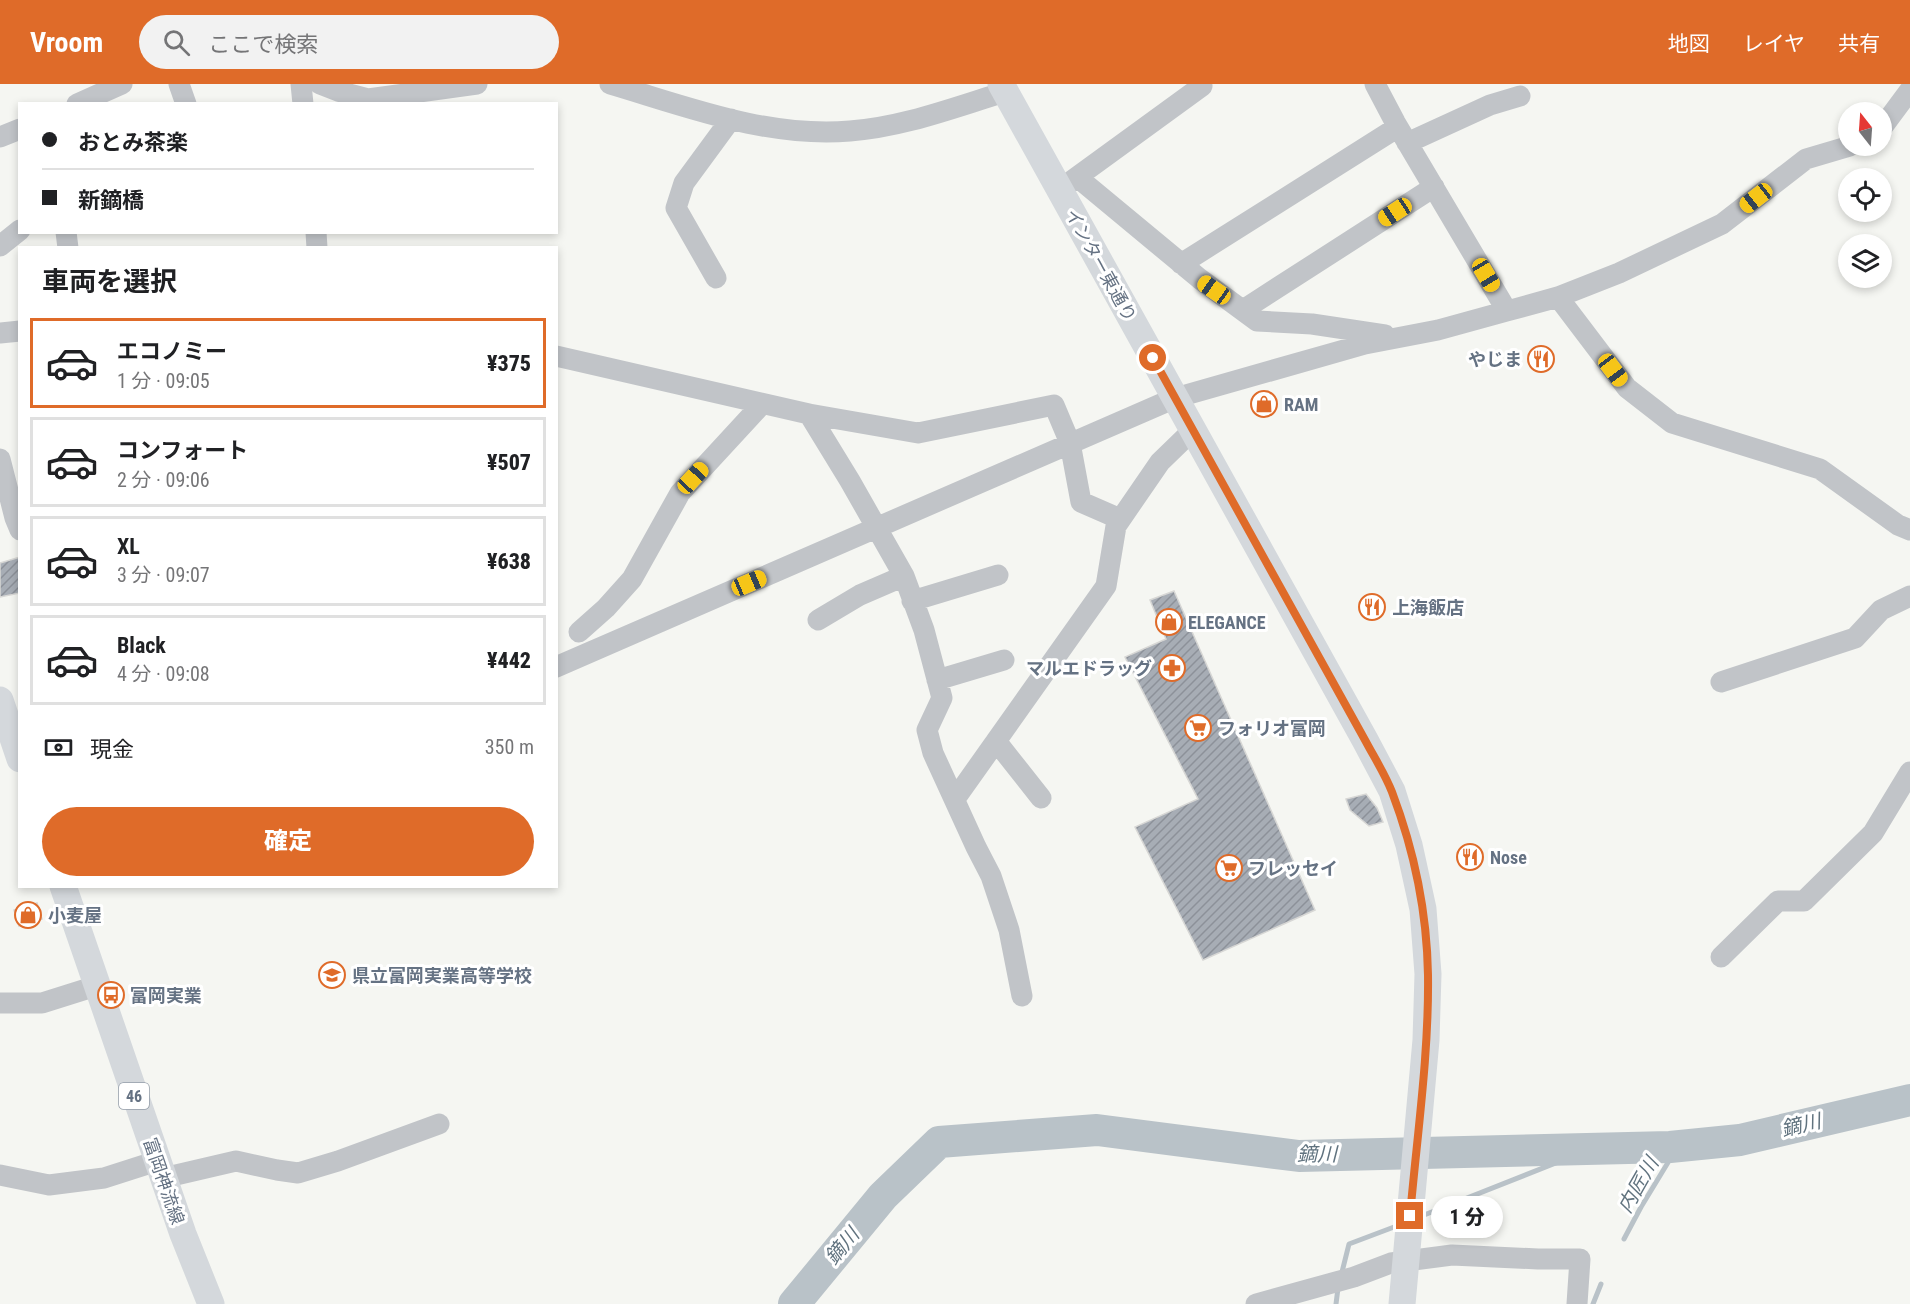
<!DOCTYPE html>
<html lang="ja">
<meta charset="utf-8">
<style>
:root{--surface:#fff;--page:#f2f2f2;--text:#202124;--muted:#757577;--line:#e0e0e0;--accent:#df6b29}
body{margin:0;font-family:"Roboto Condensed","Noto Sans JP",sans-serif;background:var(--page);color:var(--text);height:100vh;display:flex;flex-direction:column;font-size:22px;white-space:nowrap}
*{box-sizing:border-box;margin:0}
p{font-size:20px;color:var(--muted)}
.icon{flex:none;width:33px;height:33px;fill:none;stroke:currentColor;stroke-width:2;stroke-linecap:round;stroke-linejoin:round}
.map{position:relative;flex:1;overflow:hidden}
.drawer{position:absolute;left:18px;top:162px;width:540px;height:642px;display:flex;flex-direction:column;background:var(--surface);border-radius:0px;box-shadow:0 3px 9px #0003}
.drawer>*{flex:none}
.guide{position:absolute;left:18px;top:18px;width:540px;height:132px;border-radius:0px;box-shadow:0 3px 9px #0003;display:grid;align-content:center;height:132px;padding:0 24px;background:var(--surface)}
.needle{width:39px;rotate:343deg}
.buttons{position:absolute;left:1838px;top:18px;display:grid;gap:12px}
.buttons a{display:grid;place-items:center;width:54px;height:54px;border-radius:50%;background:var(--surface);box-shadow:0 3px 9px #0003;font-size:30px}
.end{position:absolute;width:27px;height:27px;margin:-14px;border:8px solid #df6b29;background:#fff;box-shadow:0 0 0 3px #fff}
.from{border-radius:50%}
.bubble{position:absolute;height:42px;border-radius:21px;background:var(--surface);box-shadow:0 3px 9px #0003;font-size:20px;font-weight:800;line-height:42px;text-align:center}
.car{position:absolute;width:18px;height:36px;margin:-18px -9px;border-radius:8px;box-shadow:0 0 4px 2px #0007;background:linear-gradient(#f5c518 24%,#345 0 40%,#f5c518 0 76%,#345 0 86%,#f5c518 0)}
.guide b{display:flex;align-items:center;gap:21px;height:57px;font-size:22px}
.guide b+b{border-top:2px solid var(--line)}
.guide i{width:15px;height:15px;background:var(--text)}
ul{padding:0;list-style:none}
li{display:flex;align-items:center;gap:18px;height:90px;margin:0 12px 9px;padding:0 12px;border:3px solid var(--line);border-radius:0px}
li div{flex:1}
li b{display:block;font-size:22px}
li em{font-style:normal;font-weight:800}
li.active{border-color:var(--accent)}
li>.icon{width:54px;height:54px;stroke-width:1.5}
h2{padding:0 24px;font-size:27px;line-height:72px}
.pay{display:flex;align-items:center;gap:15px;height:66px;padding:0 24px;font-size:22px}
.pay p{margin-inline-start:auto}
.primary-button{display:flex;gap:12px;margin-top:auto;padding:12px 24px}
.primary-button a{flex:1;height:69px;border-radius:36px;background:var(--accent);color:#fff;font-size:24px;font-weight:800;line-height:69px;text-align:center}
header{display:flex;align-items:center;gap:36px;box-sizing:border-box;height:84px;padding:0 30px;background:var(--accent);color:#fff}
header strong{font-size:28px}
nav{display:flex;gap:33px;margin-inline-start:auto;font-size:21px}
.search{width:420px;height:54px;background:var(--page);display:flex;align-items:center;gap:15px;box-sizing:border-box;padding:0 21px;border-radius:33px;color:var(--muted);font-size:22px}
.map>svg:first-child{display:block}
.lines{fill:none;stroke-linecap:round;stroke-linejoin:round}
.stream{stroke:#b9c2c8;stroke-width:5}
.river{stroke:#b9c2c8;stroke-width:32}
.building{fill:url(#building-hatch);stroke:#d7d7d5;stroke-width:1.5}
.minor{stroke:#c1c4c8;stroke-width:21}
.major{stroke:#d4d8dc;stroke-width:27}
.route{stroke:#df6b29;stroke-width:8}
.labels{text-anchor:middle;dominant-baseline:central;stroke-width:6;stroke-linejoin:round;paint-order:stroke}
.shield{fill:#fff;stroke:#939ca8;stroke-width:1.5}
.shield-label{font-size:16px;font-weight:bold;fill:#657283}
.street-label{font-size:18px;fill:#657283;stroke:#fff}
.poi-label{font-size:18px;font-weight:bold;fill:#657283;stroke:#fff;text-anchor:start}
.water-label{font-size:20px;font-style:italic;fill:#61737f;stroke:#fff}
</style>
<header>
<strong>Vroom</strong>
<div class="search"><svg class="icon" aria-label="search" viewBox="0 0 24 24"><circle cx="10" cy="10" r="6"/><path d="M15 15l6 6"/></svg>ここで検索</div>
<nav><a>地図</a><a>レイヤ</a><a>共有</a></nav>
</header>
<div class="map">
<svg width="1910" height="1220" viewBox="0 0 1910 1220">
<defs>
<pattern id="building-hatch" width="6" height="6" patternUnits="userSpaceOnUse" patternTransform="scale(1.5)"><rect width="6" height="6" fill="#a7adb5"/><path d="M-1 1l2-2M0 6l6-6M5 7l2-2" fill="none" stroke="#8c9199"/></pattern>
</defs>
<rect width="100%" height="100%" fill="#f5f6f2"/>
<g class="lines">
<!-- stream -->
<path class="stream" d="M1419,1133L1591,1065
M1624,1155L1641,1123L1678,1062
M1341,1192L1349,1160L1402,1140
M1336,1220L1338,1204
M1593,1220L1601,1200"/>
<!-- river -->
<path class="river" d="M794,1220L883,1112L939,1058L1097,1046L1299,1072L1670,1063L1740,1056L1910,1016"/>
</g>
<!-- building -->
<path class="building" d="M20,473V509L0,513V479Z
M1174,507L1315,826L1203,876L1135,743L1198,715L1125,573L1166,555L1150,516Z
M1366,710L1377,724L1383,738L1369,742L1350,726L1346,715Z
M37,819L42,835L19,842L14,826Z"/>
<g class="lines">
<!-- minor -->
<path class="minor" d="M179,0L186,20
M301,0L303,20
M320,0L338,7L368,15L477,0
M610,0C688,23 767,54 850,47C904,43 955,23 1005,8
M1375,0L1395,38L1507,227
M77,20L122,0
M1881,45L1910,6
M0,53L20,45
M1407,59L1490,21L1520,12
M1077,93L1200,195L1257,237L1312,240L1385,251
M1066,101L1202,2L1201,0
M66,148L68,164
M316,148L317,164
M0,162L20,146
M1181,180L1398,43
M716,194L676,124L684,99L731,35
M1558,213L1627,304L1672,339L1820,385L1898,441L1910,446
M1243,226L1434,103
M0,249L20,247
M556,272L809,330L918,349L1054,321L1070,359L1081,418L1120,435
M809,330L850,397L904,492L924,546L942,614L927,646L933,669L976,763L991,792L1009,846L1022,912
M0,375L15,434L20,446
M912,517L998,491
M818,536L860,511L904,492
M579,548L606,524L632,495L680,409L762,320
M556,583L1175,314L1365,260L1438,246L1507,227L1558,213L1619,189L1722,140L1806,75L1850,62
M937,596L1004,576
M1721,598L1855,554L1881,526L1910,512
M996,657L1041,714
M955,715L1106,502L1116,442L1160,378L1193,346
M1721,873L1778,817H1804L1873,749L1910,688
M0,919H42L96,902
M0,1091L49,1101L104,1094L157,1077
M163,1094L236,1077L277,1086L298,1089L338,1077L439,1040
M1256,1220L1354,1193L1391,1179L1452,1171L1538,1175H1580L1577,1220"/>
<!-- major -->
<path class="major" d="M1001,0L1365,656L1392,707L1409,761L1423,825L1428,890L1426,956L1402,1220
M0,616L20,675
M63,802L183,1150L211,1220"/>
</g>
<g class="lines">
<!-- route -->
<path class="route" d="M1153,274L1365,656C1374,673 1385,690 1392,708C1414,766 1427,830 1428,891C1429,971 1417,1052 1410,1132"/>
</g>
<!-- icons -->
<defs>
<symbol id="restaurant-ring" viewBox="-11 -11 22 22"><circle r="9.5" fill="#fff" stroke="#df6b29" stroke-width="1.5"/><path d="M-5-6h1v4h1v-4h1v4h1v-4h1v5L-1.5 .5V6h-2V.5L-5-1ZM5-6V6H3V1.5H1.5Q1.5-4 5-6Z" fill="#df6b29"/></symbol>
<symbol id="shop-ring" viewBox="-11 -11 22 22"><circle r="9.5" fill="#fff" stroke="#df6b29" stroke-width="1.5"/><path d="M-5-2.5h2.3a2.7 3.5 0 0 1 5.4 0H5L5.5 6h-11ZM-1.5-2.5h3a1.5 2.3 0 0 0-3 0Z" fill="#df6b29"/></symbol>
<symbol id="pharmacy-ring" viewBox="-11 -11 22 22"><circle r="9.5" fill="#fff" stroke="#df6b29" stroke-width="1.5"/><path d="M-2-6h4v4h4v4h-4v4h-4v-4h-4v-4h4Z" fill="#df6b29"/></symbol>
<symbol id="supermarket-ring" viewBox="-11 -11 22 22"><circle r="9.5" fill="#fff" stroke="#df6b29" stroke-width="1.5"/><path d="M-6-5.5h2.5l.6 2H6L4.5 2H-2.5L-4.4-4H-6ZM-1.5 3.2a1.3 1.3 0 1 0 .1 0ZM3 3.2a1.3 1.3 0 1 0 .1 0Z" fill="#df6b29"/></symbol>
<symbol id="school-ring" viewBox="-11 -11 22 22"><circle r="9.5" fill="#fff" stroke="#df6b29" stroke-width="1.5"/><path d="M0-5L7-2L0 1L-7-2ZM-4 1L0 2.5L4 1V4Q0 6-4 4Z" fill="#df6b29"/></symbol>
<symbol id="bus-ring" viewBox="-11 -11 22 22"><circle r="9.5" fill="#fff" stroke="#df6b29" stroke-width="1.5"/><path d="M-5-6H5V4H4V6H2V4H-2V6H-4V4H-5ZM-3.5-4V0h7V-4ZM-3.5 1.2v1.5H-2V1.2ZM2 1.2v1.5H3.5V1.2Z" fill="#df6b29"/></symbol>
</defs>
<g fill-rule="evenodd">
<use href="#restaurant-ring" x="1526" y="260" width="30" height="30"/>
<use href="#shop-ring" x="1249" y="305" width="30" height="30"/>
<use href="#restaurant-ring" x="1357" y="508" width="30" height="30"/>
<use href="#shop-ring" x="1154" y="523" width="30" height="30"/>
<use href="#pharmacy-ring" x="1157" y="569" width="30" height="30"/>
<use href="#supermarket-ring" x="1183" y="629" width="30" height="30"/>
<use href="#restaurant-ring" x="1455" y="758" width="30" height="30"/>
<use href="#supermarket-ring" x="1214" y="769" width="30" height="30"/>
<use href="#shop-ring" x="13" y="816" width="30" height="30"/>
<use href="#school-ring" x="317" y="876" width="30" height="30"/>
<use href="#bus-ring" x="96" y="896" width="30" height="30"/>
</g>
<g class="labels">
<!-- shield labels -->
<rect class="shield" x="119" y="999" width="30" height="26" rx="4.5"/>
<g class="shield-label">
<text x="134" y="1012">46</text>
</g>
<!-- street labels -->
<g class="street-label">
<text transform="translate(1101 181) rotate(61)">インター東通り</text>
<text transform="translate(164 1097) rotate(71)">富岡神流線</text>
</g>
<!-- poi labels -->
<g class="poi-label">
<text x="1522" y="275" text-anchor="end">やじま</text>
<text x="1284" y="320">RAM</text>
<text x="1392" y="523">上海飯店</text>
<text x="1188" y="538">ELEGANCE</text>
<text x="1152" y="584" text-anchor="end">マルエドラッグ</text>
<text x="1218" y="644">フォリオ富岡</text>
<text x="1490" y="773">Nose</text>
<text x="1248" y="784">フレッセイ</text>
<text x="48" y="831">小麦屋</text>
<text x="352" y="891">県立富岡実業高等学校</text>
<text x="130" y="911">富岡実業</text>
</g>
<!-- water labels -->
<g class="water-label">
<text transform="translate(1801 1041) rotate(-13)">鏑川</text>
<text x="1317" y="1070">鏑川</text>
<text transform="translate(1638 1101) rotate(-60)">内匠川</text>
<text transform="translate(842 1162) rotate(-50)">鏑川</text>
</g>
</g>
</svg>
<div class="buttons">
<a><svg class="needle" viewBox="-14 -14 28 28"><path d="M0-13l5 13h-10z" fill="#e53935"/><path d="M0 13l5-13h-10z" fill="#757577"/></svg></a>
<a><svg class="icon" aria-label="locate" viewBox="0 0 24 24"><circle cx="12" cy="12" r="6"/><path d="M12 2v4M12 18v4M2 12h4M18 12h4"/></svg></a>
<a><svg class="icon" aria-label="layers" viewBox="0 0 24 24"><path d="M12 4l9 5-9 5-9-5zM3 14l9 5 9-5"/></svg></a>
</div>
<i class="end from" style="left:1153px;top:274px"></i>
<i class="end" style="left:1410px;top:1132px"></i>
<div class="bubble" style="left:1431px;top:1112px;width:72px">1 分</div>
<i class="car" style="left:1756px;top:114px;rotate:232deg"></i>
<i class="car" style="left:1395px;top:128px;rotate:237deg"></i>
<i class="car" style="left:1486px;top:191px;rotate:149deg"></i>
<i class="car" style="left:1214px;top:206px;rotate:305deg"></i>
<i class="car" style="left:1613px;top:286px;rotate:143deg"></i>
<i class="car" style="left:693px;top:394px;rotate:43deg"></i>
<i class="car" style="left:749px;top:499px;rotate:67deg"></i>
<div class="guide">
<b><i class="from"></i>おとみ茶楽</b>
<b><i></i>新鏑橋</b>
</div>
<section class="drawer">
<h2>車両を選択</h2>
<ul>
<li class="active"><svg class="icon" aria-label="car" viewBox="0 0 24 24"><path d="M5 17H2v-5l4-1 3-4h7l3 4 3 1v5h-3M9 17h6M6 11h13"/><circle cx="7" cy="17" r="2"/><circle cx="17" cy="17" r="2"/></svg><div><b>エコノミー</b><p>1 分 · 09:05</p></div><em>¥375</em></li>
<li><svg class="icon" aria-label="car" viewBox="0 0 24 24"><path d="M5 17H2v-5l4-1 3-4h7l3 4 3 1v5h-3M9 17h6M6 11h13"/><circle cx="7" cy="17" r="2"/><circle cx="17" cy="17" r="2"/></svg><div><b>コンフォート</b><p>2 分 · 09:06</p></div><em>¥507</em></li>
<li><svg class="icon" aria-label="car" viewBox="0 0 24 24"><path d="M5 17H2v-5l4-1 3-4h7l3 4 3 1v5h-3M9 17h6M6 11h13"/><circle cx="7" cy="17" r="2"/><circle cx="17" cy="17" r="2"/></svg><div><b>XL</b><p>3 分 · 09:07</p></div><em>¥638</em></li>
<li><svg class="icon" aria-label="car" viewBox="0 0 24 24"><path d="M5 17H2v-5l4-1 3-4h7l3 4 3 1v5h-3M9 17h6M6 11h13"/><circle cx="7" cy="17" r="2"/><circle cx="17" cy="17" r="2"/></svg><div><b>Black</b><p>4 分 · 09:08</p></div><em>¥442</em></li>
</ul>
<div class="pay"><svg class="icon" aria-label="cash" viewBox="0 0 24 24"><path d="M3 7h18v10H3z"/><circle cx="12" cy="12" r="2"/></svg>現金<p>350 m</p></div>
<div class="primary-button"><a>確定</a></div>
</section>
</div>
